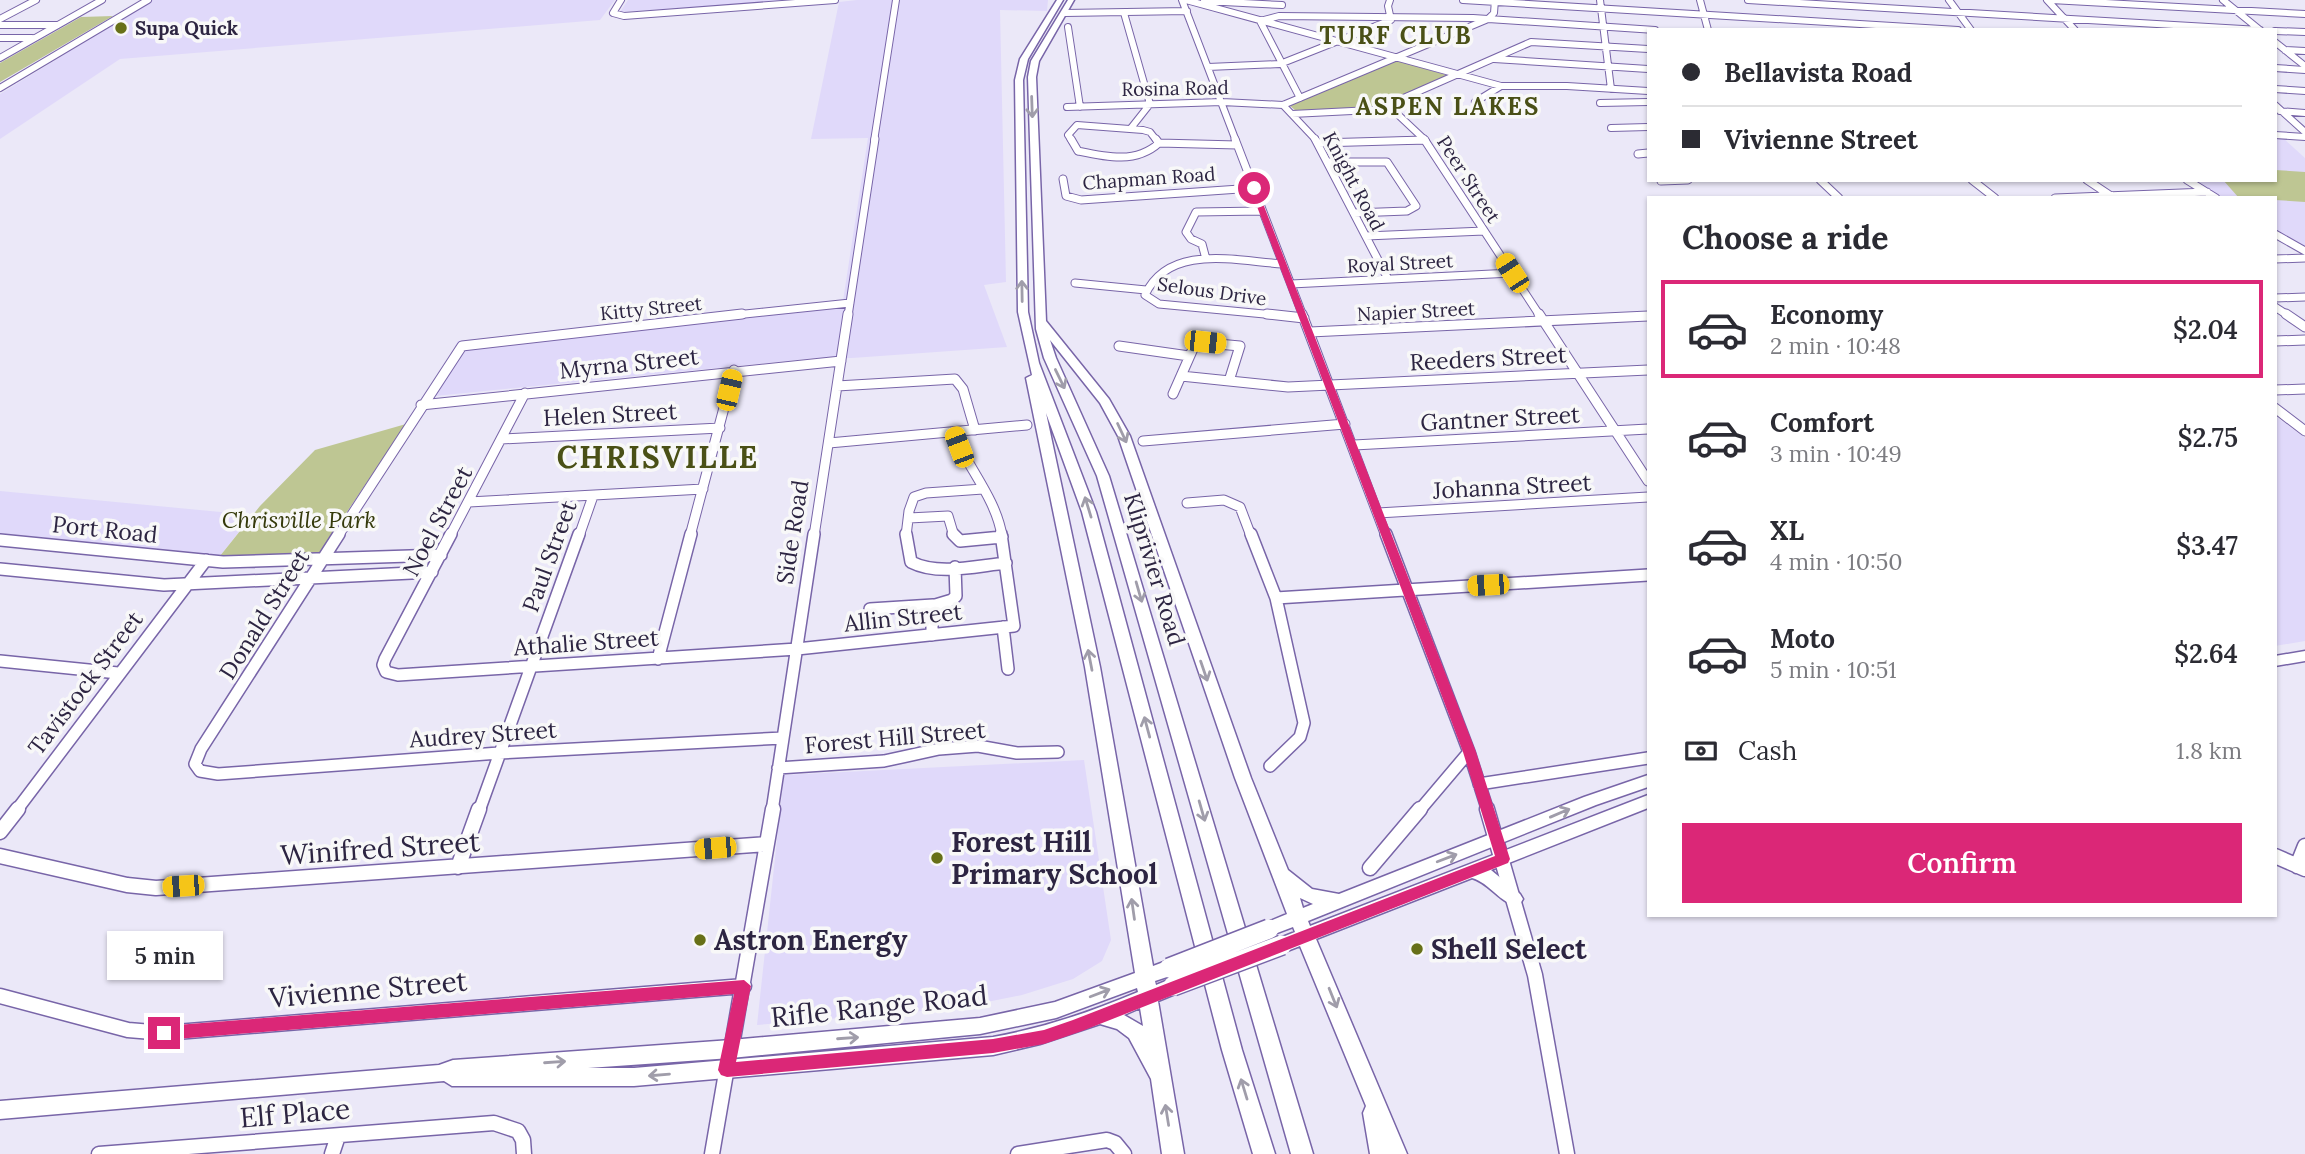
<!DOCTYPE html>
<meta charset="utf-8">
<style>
:root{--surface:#fff;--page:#f7f7f7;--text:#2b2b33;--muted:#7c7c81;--line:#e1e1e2;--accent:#db2777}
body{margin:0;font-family:Lora,serif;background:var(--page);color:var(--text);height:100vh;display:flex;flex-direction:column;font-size:26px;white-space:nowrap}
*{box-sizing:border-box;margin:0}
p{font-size:23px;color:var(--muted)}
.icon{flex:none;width:38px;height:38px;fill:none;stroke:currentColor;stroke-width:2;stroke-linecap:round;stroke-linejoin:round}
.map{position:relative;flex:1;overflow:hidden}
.sheet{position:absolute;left:1647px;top:196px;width:630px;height:721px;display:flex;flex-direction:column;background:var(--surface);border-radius:0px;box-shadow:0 2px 5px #0004}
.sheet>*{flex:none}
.hud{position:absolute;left:1647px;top:28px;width:630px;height:154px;border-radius:0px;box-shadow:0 2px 5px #0004;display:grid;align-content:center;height:154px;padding:0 35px;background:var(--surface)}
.end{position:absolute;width:32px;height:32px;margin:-16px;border:9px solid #db2777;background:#fff;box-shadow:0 0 0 4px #fff}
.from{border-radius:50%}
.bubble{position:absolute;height:49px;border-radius:0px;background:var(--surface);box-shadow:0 2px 5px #0004;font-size:23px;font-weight:600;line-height:49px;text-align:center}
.car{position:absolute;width:21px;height:42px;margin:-21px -10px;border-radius:9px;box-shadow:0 0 5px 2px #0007;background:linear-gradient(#f5c518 24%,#345 0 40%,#f5c518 0 76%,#345 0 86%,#f5c518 0)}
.hud b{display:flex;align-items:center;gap:24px;height:66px;font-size:26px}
.hud b+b{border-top:2px solid var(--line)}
.hud i{width:18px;height:18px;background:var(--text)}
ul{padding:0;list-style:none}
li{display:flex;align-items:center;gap:21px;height:98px;margin:0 14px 10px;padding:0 21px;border:4px solid transparent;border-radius:0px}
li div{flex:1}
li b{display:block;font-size:26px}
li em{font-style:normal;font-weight:600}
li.current{border-color:var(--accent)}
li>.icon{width:63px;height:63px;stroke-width:1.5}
h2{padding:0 35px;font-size:32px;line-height:84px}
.pay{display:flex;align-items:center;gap:18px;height:77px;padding:0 35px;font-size:26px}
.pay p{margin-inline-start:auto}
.cta{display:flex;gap:14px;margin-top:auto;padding:14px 35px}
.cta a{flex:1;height:80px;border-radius:0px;background:var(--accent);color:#fff;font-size:28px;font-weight:600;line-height:80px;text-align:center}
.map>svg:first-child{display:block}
.built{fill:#e0d9fa}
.green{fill:#bec693}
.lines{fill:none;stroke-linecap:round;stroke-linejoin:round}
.minor-far4-casing{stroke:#7865a8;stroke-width:8}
.minor-far3-casing{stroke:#7865a8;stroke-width:9}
.minor-far2-casing{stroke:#7865a8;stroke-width:11}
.minor-far1-casing{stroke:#7865a8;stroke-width:14}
.minor-casing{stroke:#7865a8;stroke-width:17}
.major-casing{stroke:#7865a8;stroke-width:3}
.minor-far4{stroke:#fff;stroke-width:6}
.minor-far3{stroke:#fff;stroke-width:7}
.minor-far2{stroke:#fff;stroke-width:9}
.minor-far1{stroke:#fff;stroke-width:11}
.minor{stroke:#fff;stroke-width:14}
.major{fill:#fff;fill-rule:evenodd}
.major-bridge-casing{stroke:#7865a8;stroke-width:22;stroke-linecap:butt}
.major-bridge{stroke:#fff;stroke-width:19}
.oneway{stroke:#a09daa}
.route{fill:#db2777}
.poi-dot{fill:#677018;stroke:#f8f8f8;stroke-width:2.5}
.labels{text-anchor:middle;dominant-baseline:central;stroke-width:7;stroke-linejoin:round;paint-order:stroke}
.far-poi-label{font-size:19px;font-weight:bold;fill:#2d2542;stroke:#f8f8f8;text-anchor:start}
.far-street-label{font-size:19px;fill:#2d2542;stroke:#f8f8f8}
.street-label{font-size:23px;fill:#2d2542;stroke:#f8f8f8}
.park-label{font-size:23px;font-style:italic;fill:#353a0b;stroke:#f8f8f8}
.far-district-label{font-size:24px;font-weight:bold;letter-spacing:2px;fill:#4a5016;stroke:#f8f8f8}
.near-poi-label{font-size:28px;font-weight:bold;fill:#2d2542;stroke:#f8f8f8;text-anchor:start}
.near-street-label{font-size:28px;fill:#2d2542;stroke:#f8f8f8}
.district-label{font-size:30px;font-weight:bold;letter-spacing:2px;fill:#4a5016;stroke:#f8f8f8}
</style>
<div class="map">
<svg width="2305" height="1154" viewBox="0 0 2305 1154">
<rect width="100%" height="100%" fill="#ebe8f8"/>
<!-- built -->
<path class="built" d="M153,0H615L600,20L120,59L0,139V94Z
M628,0H808L620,12Z
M857,0H1048L1047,11L1000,10L1006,282L984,285L1007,347L852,358H816L426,397L458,341L843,301L868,138L811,139L839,2Z
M2275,137L2283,138L2305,158V248L2275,230V198H2223L2195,180H2275Z
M2275,416L2305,438V641L2275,646Z
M0,491L252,515L220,556L0,533Z
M1084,760L1111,940L1102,961L1073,979L1022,995L957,1008L757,1025L784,775Z"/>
<!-- green -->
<path class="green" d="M113,16L0,82V63L81,17Z
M1396,60L1450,76L1381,107L1296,111L1289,105Z
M2275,170L2305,172V202L2275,200V198H2239L2223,180H2275Z
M406,424L320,552L314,555L220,556L260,506L315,450Z"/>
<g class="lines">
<defs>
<path id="minor-far4" d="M621,0L613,13L624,16L835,0
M1182,0L1236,141
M1186,0L1501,86
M1463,0L1958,30
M1600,0L1611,89
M1700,0L1708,30
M1748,0L2260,30
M1949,0L1971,30
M2047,0L2075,30
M2051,0L2305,14
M2223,0L2260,30
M1204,1L1282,5
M1065,13L1187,11
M1124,13L1150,104L1131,128
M0,19L36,0
M0,25H57
M1068,27L1080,107
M2275,31L2305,32
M0,38H32
M2275,42L2305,66
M2285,50L2305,51
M0,58L102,0
M1494,59L1648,69
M1208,67L1280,64L1391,20L1388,6L1390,0
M2275,68L2305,70
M0,88L148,0
M2275,89L2305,91
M1300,98L1260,21L1279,16L1473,18L1655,30
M1475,102L1501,86H1567L1648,91
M1600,103L1648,102
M1283,105L1317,141
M2275,105L2305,132
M1067,107L1222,102L1283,105L1488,19L1494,13L1495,0
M1392,109L1426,141
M1392,109L1390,105L1399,100L1531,42L1648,49
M2280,111L2305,113
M1292,114L1392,109
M1611,128L1648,127
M2275,135L2305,137
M874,141L896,0
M1072,141L1068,135L1077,125L1143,130L1150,132L1157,141
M1394,141L1425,140"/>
<path id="minor-far3" d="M1071,139L1078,151C1106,157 1136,164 1159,143
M1156,139L1159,143
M1235,139L1303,316
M1315,139L1388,279
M1424,139L1540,316
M1159,143L1237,145
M1319,143L1425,140
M1638,154L1648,153
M1329,162H1387L1416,206L1407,211L1354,213
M1063,179L1066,196L1081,200L1254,188
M1820,180L1839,198
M1972,180L1995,198
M2087,180L2111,196
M2187,180L2216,198
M1661,181L1688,180
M2055,198L2207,192
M2275,234L2305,251
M1366,236L1484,231
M1206,259L1202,244L1191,239L1186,232L1196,212L1262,211
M2275,259L2305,258
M1283,264C1236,261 1169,243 1145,295L1159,304L1285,316
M1075,283L1146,290
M1291,284L1512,273
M2275,298L2305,297
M2275,307L2289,316
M726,316L850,303
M848,316L875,139
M1644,316H1648"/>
<path id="minor-far2" d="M1267,314L1304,318
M1302,314L1386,536
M1539,314L1648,481
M2286,314L2305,327
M1310,332L1648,316
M2275,341L2305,340
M1119,346L1189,356
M1181,376L1288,387L1648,370
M837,386L955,379L963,389L975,430
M2275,390L2305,389
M1173,394L1196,342L1240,346L1229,381
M421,405L841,361
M2275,408L2305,431
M953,432C967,467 996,498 1002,536
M501,439L720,428
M1143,441L1345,424
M829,443L1027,425
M1354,445L1648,429
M469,502L703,489
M1187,503L1224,500L1240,507L1251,536
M1378,513L1648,497
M909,518L948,516L954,536
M338,536L462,346L742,314
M450,536L525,393
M579,536L593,496
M690,536L734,370
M814,536L848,314
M906,536L909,511L914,497L926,493L983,489"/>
<path id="minor-far1" d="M339,534L201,749L195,764L200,771L218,774L499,753L783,738
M451,534L385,659L383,665L386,672L398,675L797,649L1014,626L1001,534
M906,534L911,562C938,576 976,566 1006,563
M953,534L960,541L1002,537
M1251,534L1276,598L1304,723L1300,737L1270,766
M1386,534L1469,752L1488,811
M0,540L223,562L441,555
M0,569L164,585L432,572
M1276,598L1648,575
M870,609L933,605
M1003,627L1008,669
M932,635V606L952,600L956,596L955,567
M658,659L691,534
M0,661L118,673
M778,768L884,761L939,749L978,746L1017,753L1058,752
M1479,784L1648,758
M16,811L206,560
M479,811L579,534
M772,811L814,534
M1419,811L1469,752"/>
<path id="minor" d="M1487,809L1535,975L1567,1154
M0,832L18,809
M0,856L127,885L156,888L767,844
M2275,856L2305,869
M2297,866L2305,846
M458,867L479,809
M1370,868L1420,809
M0,996L128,1030L164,1033L744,986
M731,1051L773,809
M99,1154L494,1123L518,1131L523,1140L524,1154
M332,1154L338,1136
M712,1154L727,1067
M1018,1154L1107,1140L1115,1143L1124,1154"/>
<path id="major" d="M1057,0H1063L1028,59L1023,80L1028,312L1039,363L1096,512L1242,1050L1275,1154H1253L1222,1050L1082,512L1046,413L1100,667L1153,966L1169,960L1176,962L1178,968L1176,974L1155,981L1156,985L1173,978L1180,980L1183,986L1180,992L1158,1001L1184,1154H1162L1151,1079L1129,1038L1117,1029L1100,1024L1040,1044L993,1055L634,1086H452L444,1081L0,1119V1101L439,1065L453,1060L731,1040L980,1018L1055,1002L1135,973L1085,667L1026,378L1032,375L1018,312L1015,80L1020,59ZM1137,988L1138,992C1091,1012 1043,1028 993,1037L634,1068H588L731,1058L980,1034L1056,1018ZM1140,1008L1143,1026L1124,1015Z
M1068,0H1074L1039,61L1036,77L1046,321L1109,399L1130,436L1251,778L1288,870L1312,889L1339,894L1584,797L1648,775V787L1596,805L1308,921L1310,926L1648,795V808L1491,870L1520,894L1523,899L1520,904C1504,909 1491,883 1472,878L1316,939L1407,1154H1370L1363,1113L1366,1106L1300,946L1282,953L1275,950L1273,945L1275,940L1295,932L1293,927L1269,936L1263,934L1260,929L1263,924L1287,914L1235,778L1118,436L1100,403L1050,340L1056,358L1109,476L1313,1154H1291L1097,476L1044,358L1036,329L1028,77L1031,61ZM1300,898L1313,904L1303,908Z
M2305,651V661L2275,666V656Z"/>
</defs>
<!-- minor-far4 casing -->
<use href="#minor-far4" class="minor-far4-casing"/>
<!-- minor-far3 casing -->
<use href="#minor-far3" class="minor-far3-casing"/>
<!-- minor-far2 casing -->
<use href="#minor-far2" class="minor-far2-casing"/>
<!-- minor-far1 casing -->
<use href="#minor-far1" class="minor-far1-casing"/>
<!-- minor casing -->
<use href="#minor" class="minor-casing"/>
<!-- major casing -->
<use href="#major" class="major-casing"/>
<!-- minor-far4 -->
<use href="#minor-far4" class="minor-far4"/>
<!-- minor-far3 -->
<use href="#minor-far3" class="minor-far3"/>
<!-- minor-far2 -->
<use href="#minor-far2" class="minor-far2"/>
<!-- minor-far1 -->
<use href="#minor-far1" class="minor-far1"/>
<!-- minor -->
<use href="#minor" class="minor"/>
<!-- major -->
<use href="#major" class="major"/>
<defs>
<path id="major-bridge" d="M1169,968L1269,929
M1173,986L1282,945"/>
</defs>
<!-- major-bridge casing -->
<use href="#major-bridge" class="major-bridge-casing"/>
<!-- major-bridge -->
<use href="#major-bridge" class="major-bridge"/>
</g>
<!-- one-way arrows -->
<defs><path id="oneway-shaft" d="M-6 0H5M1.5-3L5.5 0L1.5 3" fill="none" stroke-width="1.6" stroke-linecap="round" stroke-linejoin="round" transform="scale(1.75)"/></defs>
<g class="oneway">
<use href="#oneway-shaft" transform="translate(1032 107) rotate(88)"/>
<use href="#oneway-shaft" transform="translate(1022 291) rotate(-91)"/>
<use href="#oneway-shaft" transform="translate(1060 379) rotate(64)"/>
<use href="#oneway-shaft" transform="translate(1122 433) rotate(65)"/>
<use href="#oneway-shaft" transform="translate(1088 507) rotate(-107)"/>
<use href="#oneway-shaft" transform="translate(1139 592) rotate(74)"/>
<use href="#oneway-shaft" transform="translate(1090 660) rotate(-101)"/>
<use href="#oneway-shaft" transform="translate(1204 671) rotate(71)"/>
<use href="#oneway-shaft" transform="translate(1147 727) rotate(-105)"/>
<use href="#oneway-shaft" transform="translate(1202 811) rotate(74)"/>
<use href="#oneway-shaft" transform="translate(1560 813) rotate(-23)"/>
<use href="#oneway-shaft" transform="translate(1447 858) rotate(-21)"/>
<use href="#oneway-shaft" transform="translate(1133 909) rotate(-98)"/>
<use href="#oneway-shaft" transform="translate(1100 993) rotate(-21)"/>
<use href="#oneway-shaft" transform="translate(1333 998) rotate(68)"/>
<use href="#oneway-shaft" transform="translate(848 1038) rotate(-4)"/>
<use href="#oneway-shaft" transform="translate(555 1062) rotate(-4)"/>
<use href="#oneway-shaft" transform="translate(659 1075) rotate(175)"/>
<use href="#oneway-shaft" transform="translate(1244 1089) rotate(-107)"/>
<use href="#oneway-shaft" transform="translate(1167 1115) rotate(-99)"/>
</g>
<!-- route -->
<path class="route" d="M1254,185L1257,188L1476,752L1510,859L1508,863L1082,1031L1044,1044L993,1053L727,1077L721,1075L718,1070L734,994L164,1040L159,1038L156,1033L159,1028L164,1026L744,980L751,986L736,1062L993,1039L1044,1030L1073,1020L1495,856L1463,752L1250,188Z"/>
<!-- markers -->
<g class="poi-dot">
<circle cx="121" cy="28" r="7"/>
<circle cx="937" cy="858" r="7"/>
<circle cx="700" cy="940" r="7"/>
<circle cx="1417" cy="949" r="7"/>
</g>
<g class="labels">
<!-- far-poi labels -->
<g class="far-poi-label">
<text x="135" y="28">Supa Quick</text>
</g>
<!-- far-street labels -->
<g class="far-street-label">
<text transform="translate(1175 88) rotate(-1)">Rosina Road</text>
<text transform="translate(1149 178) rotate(-4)">Chapman Road</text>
<text transform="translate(1469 179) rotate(57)">Peer Street</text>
<text transform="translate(1354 181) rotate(62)">Knight Road</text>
<text transform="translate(1400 263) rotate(-3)">Royal Street</text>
<text transform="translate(1212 291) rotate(8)">Selous Drive</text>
<text transform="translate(651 308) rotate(-6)">Kitty Street</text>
<text transform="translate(1416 311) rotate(-3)">Napier Street</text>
</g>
<!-- street labels -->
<g class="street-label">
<text transform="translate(1488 358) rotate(-3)">Reeders Street</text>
<text transform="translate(629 363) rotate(-6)">Myrna Street</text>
<text transform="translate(610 414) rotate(-3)">Helen Street</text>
<text transform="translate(1500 418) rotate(-3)">Gantner Street</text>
<text transform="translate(1512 486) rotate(-3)">Johanna Street</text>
<text transform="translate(437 521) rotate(-62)">Noel Street</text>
<text transform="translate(105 529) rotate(6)">Port Road</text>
<text transform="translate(792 532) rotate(-81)">Side Road</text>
<text transform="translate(549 556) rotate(-70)">Paul Street</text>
<text transform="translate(1155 569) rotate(73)">Kliprivier Road</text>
<text transform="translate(264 614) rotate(-58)">Donald Street</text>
<text transform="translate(903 617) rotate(-6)">Allin Street</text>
<text transform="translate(586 642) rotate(-4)">Athalie Street</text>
<text transform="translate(85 683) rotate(-53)">Tavistock Street</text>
<text transform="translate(483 734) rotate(-4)">Audrey Street</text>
<text transform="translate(895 737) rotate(-5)">Forest Hill Street</text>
</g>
<!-- park labels -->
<g class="park-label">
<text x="299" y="519">Chrisville Park</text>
</g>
<!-- far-district labels -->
<g class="far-district-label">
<text x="1396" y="35">TURF CLUB</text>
<text x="1448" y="106">ASPEN LAKES</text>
</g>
<!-- near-poi labels -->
<g class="near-poi-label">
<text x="951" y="842">Forest Hill<tspan x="951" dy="32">Primary School</tspan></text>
<text x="714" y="940">Astron Energy</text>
<text x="1431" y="949">Shell Select</text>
</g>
<!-- near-street labels -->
<g class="near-street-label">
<text transform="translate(380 848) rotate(-4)">Winifred Street</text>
<text transform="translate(368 989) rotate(-5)">Vivienne Street</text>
<text transform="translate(879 1006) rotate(-6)">Rifle Range Road</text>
<text transform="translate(295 1113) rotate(-5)">Elf Place</text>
</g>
<!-- district labels -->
<g class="district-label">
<text x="658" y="457">CHRISVILLE</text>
</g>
</g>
</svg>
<i class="end from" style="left:1254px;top:188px"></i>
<i class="end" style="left:164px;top:1033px"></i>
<div class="bubble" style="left:107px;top:931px;width:116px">5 min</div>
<i class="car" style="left:1512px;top:273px;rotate:327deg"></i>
<i class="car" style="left:1205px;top:342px;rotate:96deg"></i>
<i class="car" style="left:729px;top:390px;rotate:13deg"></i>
<i class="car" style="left:959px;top:447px;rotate:339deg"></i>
<i class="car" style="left:1488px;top:585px;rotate:267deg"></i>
<i class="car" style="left:715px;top:848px;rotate:265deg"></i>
<i class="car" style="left:183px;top:886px;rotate:266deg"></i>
<div class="hud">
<b><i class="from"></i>Bellavista Road</b>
<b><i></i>Vivienne Street</b>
</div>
<section class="sheet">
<h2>Choose a ride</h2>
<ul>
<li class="current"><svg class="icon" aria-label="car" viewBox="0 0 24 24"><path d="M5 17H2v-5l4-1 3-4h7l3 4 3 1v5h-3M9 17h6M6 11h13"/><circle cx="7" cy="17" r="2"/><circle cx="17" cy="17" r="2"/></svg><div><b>Economy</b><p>2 min · 10:48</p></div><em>$2.04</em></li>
<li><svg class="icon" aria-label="car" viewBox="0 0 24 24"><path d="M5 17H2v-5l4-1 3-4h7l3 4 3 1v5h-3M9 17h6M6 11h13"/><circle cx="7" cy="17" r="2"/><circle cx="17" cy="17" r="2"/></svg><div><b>Comfort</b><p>3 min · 10:49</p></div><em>$2.75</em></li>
<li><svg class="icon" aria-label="car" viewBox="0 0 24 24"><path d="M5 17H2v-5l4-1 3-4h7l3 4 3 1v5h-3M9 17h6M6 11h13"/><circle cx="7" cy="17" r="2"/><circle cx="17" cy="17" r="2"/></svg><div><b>XL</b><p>4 min · 10:50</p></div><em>$3.47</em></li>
<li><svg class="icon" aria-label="car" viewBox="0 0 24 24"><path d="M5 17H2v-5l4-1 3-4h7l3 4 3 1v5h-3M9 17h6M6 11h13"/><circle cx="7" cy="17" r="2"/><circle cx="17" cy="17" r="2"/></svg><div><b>Moto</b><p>5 min · 10:51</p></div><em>$2.64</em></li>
</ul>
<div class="pay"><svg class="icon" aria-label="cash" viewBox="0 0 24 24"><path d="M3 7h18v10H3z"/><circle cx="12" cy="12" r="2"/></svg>Cash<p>1.8 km</p></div>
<div class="cta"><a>Confirm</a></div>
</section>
</div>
